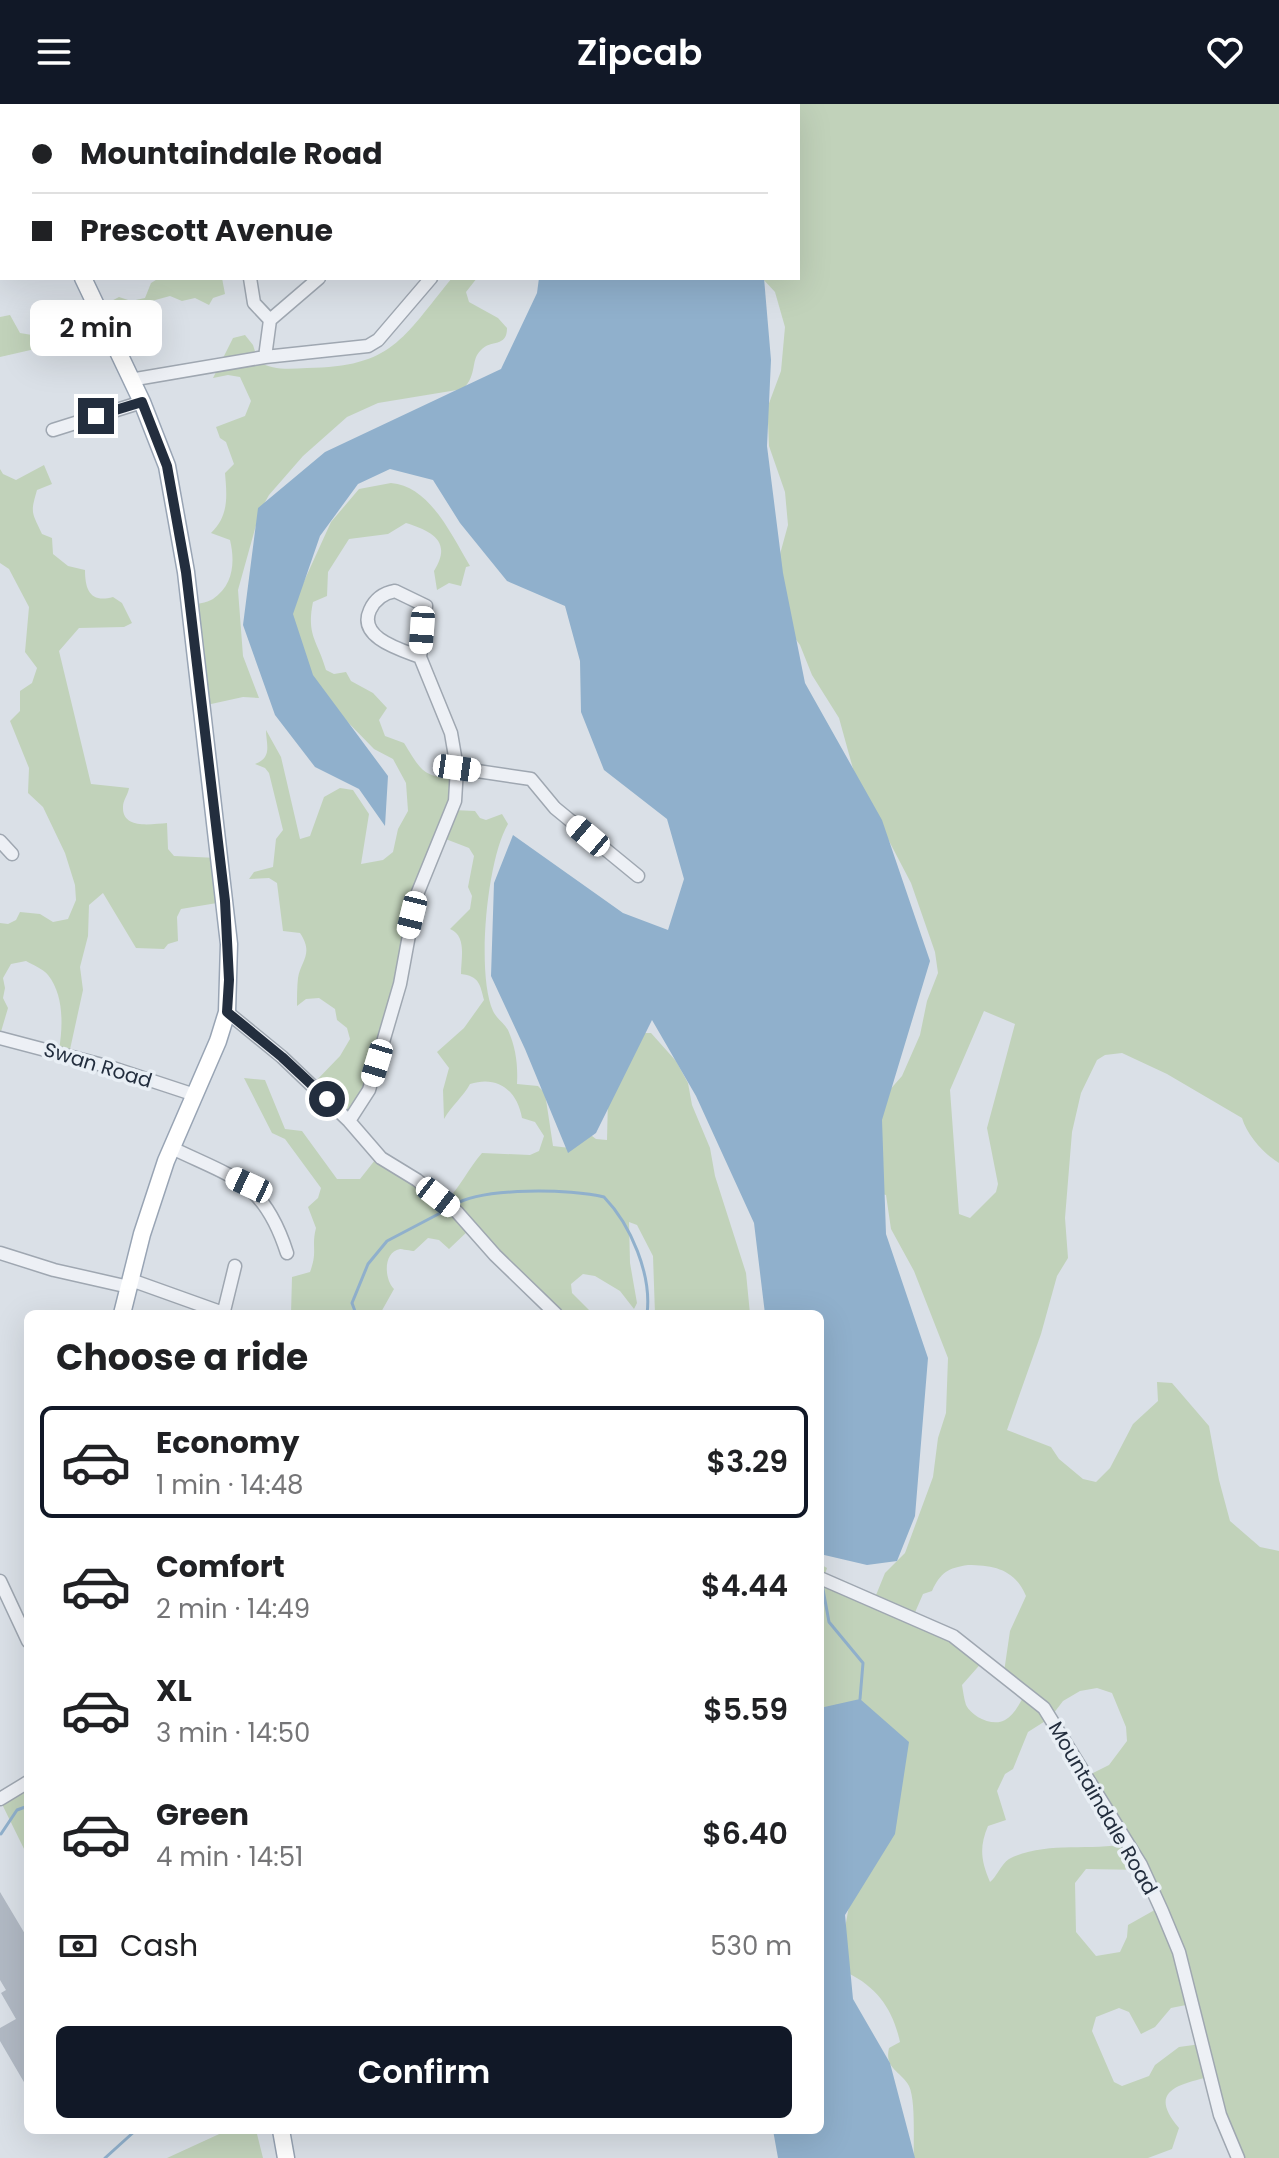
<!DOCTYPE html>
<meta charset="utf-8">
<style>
:root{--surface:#fff;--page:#f2f2f2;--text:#202124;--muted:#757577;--line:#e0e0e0;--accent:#111827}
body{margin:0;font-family:Poppins,sans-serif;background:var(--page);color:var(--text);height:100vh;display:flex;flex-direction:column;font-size:30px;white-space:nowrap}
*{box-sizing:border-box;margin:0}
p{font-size:26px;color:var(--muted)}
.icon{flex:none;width:44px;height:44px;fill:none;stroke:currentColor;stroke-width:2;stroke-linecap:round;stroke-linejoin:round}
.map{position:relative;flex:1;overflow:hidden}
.sheet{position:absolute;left:24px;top:1206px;width:800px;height:824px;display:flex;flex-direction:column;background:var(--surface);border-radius:12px;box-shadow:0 8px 32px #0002}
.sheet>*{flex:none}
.guide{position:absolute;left:0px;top:0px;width:800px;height:176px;box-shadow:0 8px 32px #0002;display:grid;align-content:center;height:176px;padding:0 32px;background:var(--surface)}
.end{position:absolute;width:36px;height:36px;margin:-18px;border:10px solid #232e3e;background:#fff;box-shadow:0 0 0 4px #fff}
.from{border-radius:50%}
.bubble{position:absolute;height:56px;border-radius:12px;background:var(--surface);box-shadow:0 8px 32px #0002;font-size:26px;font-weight:600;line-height:56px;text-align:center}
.car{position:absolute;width:24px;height:48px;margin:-24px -12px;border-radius:10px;box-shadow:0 0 6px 2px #0007;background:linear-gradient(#fff 24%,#345 0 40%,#fff 0 76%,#345 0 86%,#fff 0)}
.guide b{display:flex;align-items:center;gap:28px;height:76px;font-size:30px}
.guide b+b{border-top:2px solid var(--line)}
.guide i{width:20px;height:20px;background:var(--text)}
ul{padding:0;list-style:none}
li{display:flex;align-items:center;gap:24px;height:112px;margin:0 16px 12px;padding:0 16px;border:4px solid transparent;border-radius:12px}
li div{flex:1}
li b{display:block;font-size:30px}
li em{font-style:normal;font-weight:600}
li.active{border-color:var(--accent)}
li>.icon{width:72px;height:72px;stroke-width:1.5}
h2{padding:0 32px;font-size:36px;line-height:96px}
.pay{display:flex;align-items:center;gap:20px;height:88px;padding:0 32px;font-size:30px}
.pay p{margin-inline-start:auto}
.primary-button{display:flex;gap:16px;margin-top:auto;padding:16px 32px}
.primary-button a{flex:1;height:92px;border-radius:12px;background:var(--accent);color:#fff;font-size:32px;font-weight:600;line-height:92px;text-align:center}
header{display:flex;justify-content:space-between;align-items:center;height:104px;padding:0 32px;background:var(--accent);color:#fff;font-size:36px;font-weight:600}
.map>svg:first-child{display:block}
.green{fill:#c1d2ba;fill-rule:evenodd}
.water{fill:#90b0cc}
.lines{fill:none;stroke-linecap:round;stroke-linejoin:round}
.stream{stroke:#90b0cc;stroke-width:3}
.building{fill:#b1b9c4}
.minor-casing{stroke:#9fa7b1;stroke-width:15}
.major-casing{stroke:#98a4b4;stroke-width:19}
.minor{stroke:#edf0f5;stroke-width:12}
.major{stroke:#fff;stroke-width:16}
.route{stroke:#232e3e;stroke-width:10}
.labels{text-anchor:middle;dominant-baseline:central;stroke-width:7;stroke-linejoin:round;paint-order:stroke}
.street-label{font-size:20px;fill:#232e3e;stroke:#e9eff5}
</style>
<header><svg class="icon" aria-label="menu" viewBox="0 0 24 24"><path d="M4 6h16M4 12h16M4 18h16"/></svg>Zipcab<svg class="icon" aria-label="heart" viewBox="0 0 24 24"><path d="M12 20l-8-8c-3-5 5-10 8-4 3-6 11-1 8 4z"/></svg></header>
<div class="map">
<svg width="1279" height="2054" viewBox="0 0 1279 2054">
<rect width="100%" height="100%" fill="#dae0e7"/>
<!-- green -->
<path class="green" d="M727,0H1279V1059C1264,1050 1247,1031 1242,1014L1167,970L1122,949L1105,951L1097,956L1081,989L1072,1028L1065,1114L1068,1154L1057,1172L1041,1230L1007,1326L1051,1343L1059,1355L1083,1375L1096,1378L1110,1364L1133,1320L1158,1297L1157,1278L1172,1279L1209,1322L1219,1376L1230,1417L1260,1443L1279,1447V2054H1238L1209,1973C1174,1981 1149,1989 1179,2024L1172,2045L1148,2054H914C913,2037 916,1997 909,1982C901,1967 884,1965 889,1944L900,1938C893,1906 878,1884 848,1869L844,1830L850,1796L820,1610V1460L827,1464L824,1473L874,1496L885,1469L905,1449L933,1373L938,1334L946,1309L948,1254L914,1167L891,1125L886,1091L882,1090L880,997L902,972L920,931L927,897L938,869L935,848L911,779L855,672L839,614L812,571L800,541L781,515L774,472L788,421L785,388L769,342L768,318V302L781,267L785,223L775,188L762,174H798V2ZM984,907L1015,920L987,1024L998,1080L996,1088L970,1114L959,1110L950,986ZM968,1461C995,1461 1015,1466 1026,1492L1010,1527L1004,1568L1025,1590C1020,1599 1014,1611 1005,1616C993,1623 972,1613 966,1601C964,1595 963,1587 962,1581L984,1556L913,1513L923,1490L932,1487C941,1468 948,1464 968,1461ZM1097,1584L1112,1589L1126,1623L1127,1637L1109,1661L1091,1670L1127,1740C1089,1747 1044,1737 1009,1755C1001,1760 996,1774 990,1778C981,1757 979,1743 988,1722L1006,1716L997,1687L1005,1670L1013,1665L1028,1628L1050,1614L1063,1597L1080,1587ZM1086,1765L1143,1766L1160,1803L1128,1821L1127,1833L1120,1848L1096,1852L1076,1828L1075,1779ZM1191,1900L1201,1940L1179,1943L1155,1961L1149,1972L1122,1982L1114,1978L1092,1927L1096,1913L1119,1904L1129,1908L1141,1930L1155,1923L1171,1904Z
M159,174H222L225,190L213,194L209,201L195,194L182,197L170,192L148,198L135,214L142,229L116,243L98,204L119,193L131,197L145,194L151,179Z
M452,174H477L466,188L469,198L498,214L507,224C507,244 491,235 481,246C470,256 478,270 463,285L378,299L347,313L303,352L269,391L260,407L238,486L243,552L259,594L243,593L202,602L187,502C195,500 207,499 213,495C234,481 235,457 230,436L211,429C229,412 227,392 225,369L234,360L226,338L220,334L216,323L245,312L251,297L240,273L228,271L213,274L233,234L245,231L253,241L258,257C273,267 290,265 307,264C392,263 402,235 452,174Z
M10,211L20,229L32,231L35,245L0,253V213Z
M44,361L52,380L37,386C30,410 32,408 42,430L52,434L53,450L68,462L85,466C85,487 91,499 113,493L122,499L132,519L124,523L79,524L59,547L91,680L129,684C128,691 123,696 123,703C122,726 152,720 167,719L168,745L174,752L218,754L223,798L181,805L177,813L178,837L168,840L164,845L136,844L103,789L89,801L88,832L80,863L83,886L69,950L59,946C63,922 64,891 48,871C43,865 33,861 26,857L11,860L3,874L5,884L3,894L8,904L0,931V819L8,820L16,816L20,808L40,810L53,818L68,815L76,796L75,781L65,749L43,703L28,689L29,664L10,617L20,607V587L32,579L37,564L25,548L29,503L9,465L0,459V365L3,370L16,376Z
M391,379C430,382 452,432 470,462L466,463L461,482L449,479L437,486L434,467C453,437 431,427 406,419L388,430L349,435L328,468L327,492L313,498C306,532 318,537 326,566L334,570L346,568L351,577L373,589L387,604L379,616L385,632L404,639C421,666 422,673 456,675L453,706L475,707L480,714L486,716L502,710L508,720C487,755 476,869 493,907C496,914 504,919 508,926C516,944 518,961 517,980L538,982L545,989L553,1042L570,1044L588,1029L596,1035L607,1036L609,952L621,929H651L676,957L688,979L692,1001L710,1044L715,1072L746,1169L750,1210H655L653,1152L637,1121L629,1118L630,1159L637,1199L634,1205L620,1187L595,1172L583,1170L571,1180L572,1189L593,1210H557L470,1125L449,1145L439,1136L428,1134L414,1147C412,1147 401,1145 400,1145C383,1148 384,1175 394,1185L380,1210H291L292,1173L310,1168C318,1147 311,1143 316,1124L308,1103L318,1094L321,1084L285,1035L272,1029L244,974L265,976L285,1025L302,1027L337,1075H360L379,1051L446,1097C461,1082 468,1065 482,1049L530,1051L539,1047L544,1032L535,1018L522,1014C517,986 497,971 470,980C463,993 452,1001 444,1015L443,986L449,964L437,948L464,924L484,896C480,880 479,872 461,870C461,854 467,832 450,825L470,805L472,792L468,783L474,752L469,744L443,734L423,776L370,981L350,1014L313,980L340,952L350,935L347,924L337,916L335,905L319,894L306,895L297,902C297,892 297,883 298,874C301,856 314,850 300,829L283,827L277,779L269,774L249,775L254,768L273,763L276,735L283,726L269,669L265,664L255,660C273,653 266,640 266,626L281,653L300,735L310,732L324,693L340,684L353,686L369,710L361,760L383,756L393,748L398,725L408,707L406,679L393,655L374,645L334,604L302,556L290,508L331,418L359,385Z
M28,1677V1748L26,1749L0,1696Z
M228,2026H256L263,2054H167Z"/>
<!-- water -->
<path class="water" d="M539,174H764L771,256L767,342L783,469L805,579L882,716L930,857L882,1016L886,1130L928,1254L915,1412L897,1457L867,1461L820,1450V1210H765L754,1119L696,992L652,916L596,1029L568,1049L525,945L491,872L494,779L513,731L623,809L668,826L684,775L667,715L604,666L581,608L580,557L565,502L507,477L460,419L433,376L390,365L358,380L320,432L293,510L313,571L388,672L385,722L359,685L315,663L275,611L243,521L258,404L325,348L501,265L537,189Z
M860,1595L909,1638L895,1730L845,1811L853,1895L890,1959L915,2054H778L773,2026H820V1604Z"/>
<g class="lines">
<!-- stream -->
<path class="stream" d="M454,1101C482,1083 572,1085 604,1093C631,1121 652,1171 647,1210
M356,1210L352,1199L368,1160L387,1137L448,1105
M822,1480L829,1518L863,1559L860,1595
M1,1730L17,1706L28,1702
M105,2054L136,2026"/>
</g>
<!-- building -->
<path class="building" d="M0,1788L28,1835V1985L0,1937V1924L16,1915L1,1889L6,1886L0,1876Z"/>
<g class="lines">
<defs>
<path id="minor" d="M250,174L254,199L270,216
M265,253L270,216L319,174
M130,276L265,253L368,242L378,236L431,174
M53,326L142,298
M457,664L531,675L555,704L638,772
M0,737L12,750
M227,908L282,953L349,1017L381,1054L417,1076L457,1108L495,1151L556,1210
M0,934L110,963L195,991
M349,1017L369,986L400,880L416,793L455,697L457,664L451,629L420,553L426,502L395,487C384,489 375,495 370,506C357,534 402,546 420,553
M172,1044C234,1074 264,1077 287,1149
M0,1149L54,1166L129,1183
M131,1176L226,1210
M224,1207L235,1162
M820,1474L953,1532L1044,1604L1141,1761L1162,1807L1179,1848L1220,2011L1238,2054
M0,1477L28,1537
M0,1695L28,1678"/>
<path id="major" d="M5,0L6,2
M83,174L142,298L167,362L186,468L229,840L227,908L218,937L166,1057L142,1130L122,1210
M281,2026L286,2054"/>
</defs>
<!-- minor casing -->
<use href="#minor" class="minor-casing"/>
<!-- major casing -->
<use href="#major" class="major-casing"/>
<!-- minor -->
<use href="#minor" class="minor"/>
<!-- major -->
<use href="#major" class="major"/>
</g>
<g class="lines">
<!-- route -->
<path class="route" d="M96,312L142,298L167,362L186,468L225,797L229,876L227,908L282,953L327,995"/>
</g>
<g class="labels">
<!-- street labels -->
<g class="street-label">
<text transform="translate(98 961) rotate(17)">Swan Road</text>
<text transform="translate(1103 1704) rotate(60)">Mountaindale Road</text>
</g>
</g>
</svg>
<i class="end from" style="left:327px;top:995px"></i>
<i class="end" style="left:96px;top:312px"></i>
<div class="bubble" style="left:30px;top:196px;width:132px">2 min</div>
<i class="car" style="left:422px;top:526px;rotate:184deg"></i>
<i class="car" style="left:457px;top:664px;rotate:98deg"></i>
<i class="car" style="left:588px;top:732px;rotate:310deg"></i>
<i class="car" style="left:412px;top:811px;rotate:194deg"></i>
<i class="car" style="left:377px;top:959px;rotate:197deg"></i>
<i class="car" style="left:249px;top:1081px;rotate:295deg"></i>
<i class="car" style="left:438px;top:1093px;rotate:128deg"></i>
<div class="guide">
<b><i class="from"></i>Mountaindale Road</b>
<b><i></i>Prescott Avenue</b>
</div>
<section class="sheet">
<h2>Choose a ride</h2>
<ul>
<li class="active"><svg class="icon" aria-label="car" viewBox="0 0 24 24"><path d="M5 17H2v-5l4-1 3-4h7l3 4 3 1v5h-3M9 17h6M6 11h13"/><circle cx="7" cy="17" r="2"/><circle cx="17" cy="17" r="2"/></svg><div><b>Economy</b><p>1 min · 14:48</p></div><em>$3.29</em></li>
<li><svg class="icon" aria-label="car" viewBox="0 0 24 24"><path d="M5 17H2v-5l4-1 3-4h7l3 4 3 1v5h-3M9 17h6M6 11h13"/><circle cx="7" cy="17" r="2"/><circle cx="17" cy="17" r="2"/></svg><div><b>Comfort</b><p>2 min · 14:49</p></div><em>$4.44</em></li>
<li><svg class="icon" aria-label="car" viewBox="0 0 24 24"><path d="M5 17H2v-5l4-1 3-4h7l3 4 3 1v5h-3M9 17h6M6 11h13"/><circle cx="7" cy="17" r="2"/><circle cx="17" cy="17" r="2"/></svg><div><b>XL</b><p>3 min · 14:50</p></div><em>$5.59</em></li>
<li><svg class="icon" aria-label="car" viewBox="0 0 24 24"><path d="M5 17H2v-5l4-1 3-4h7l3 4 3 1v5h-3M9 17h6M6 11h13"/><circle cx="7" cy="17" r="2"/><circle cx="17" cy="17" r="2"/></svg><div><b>Green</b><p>4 min · 14:51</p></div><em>$6.40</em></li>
</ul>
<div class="pay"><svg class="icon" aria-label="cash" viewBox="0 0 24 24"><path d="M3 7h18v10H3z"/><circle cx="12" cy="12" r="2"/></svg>Cash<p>530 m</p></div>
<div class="primary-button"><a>Confirm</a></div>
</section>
</div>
